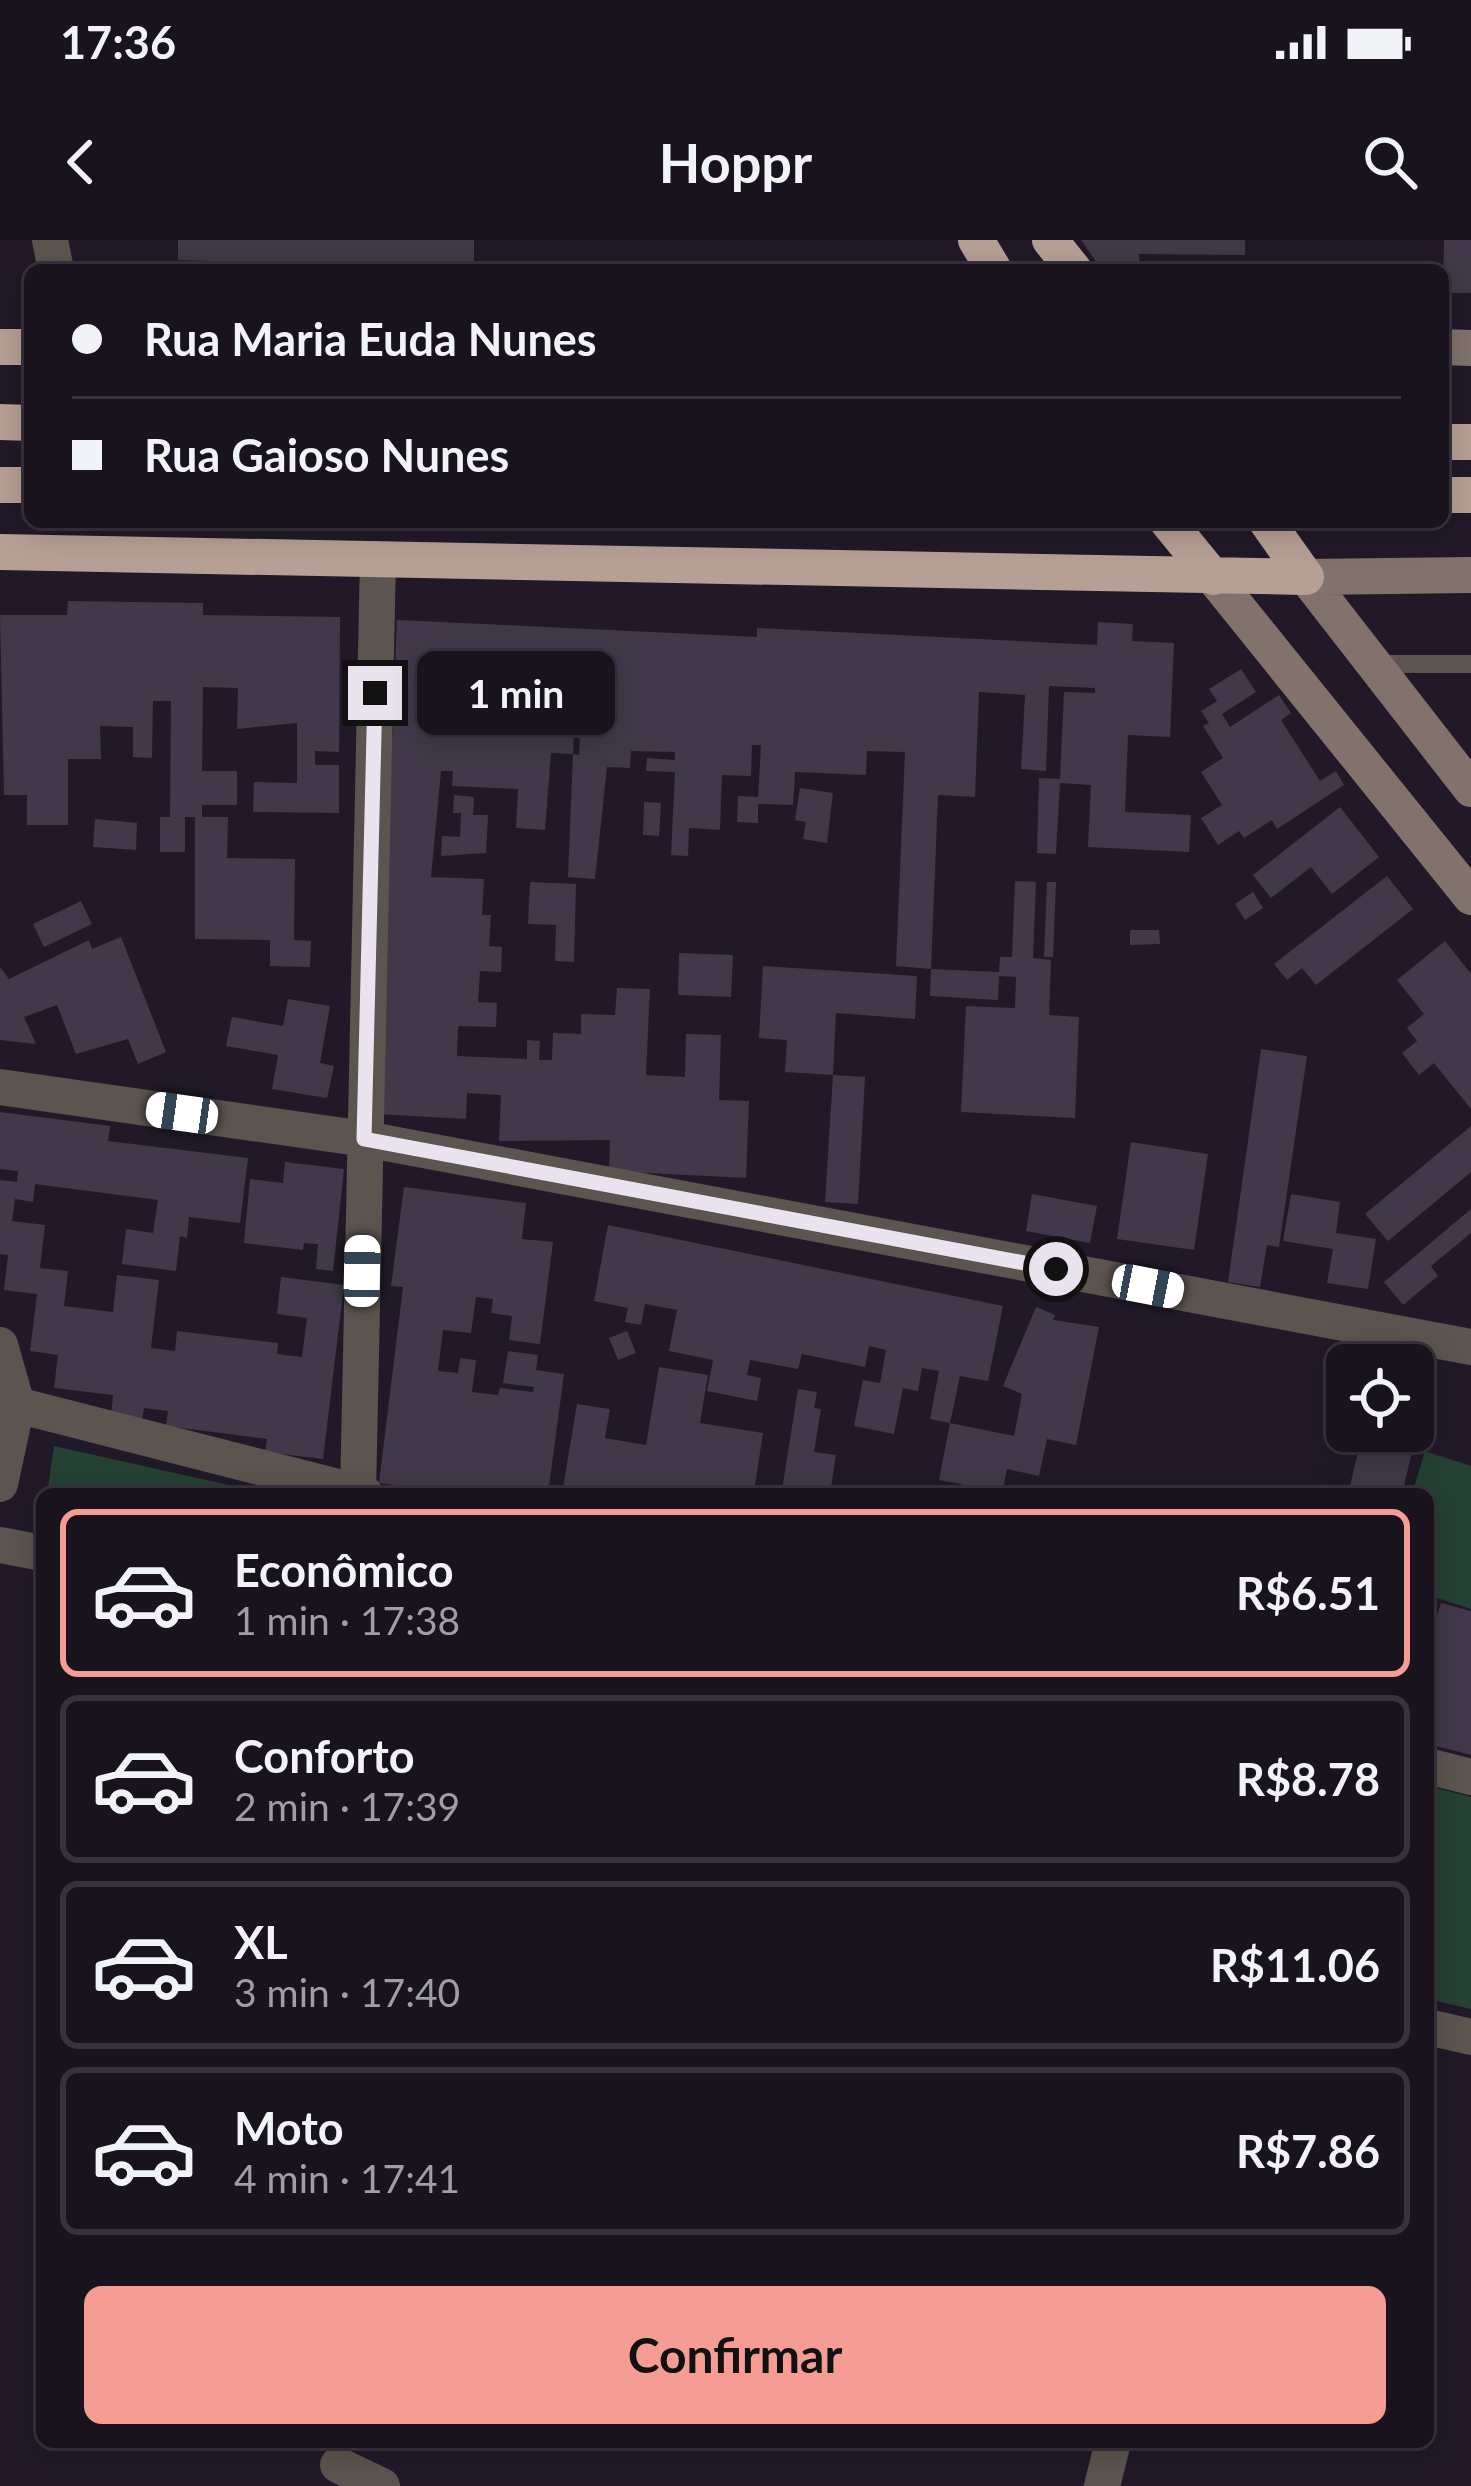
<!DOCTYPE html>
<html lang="pt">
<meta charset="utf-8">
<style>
:root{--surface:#19131e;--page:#221c27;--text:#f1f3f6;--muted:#9f9ea4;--line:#37323c;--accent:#f59c95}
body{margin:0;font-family:Lato,sans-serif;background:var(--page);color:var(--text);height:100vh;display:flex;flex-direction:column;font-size:45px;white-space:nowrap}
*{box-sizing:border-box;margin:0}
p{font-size:39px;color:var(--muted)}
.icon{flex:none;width:66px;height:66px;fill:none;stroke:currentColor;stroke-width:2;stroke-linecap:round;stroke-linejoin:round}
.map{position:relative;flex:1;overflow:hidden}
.sheet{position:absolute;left:36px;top:1248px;width:1398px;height:960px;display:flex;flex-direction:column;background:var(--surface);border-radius:18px;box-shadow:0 6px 30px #0003,0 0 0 3px var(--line)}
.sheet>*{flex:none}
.guide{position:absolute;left:24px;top:24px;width:1425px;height:264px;border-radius:18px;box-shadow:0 6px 30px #0003,0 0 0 3px var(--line);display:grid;align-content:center;height:264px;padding:0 48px;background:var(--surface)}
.fabs{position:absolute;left:1326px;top:1104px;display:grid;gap:24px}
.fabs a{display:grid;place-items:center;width:108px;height:108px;border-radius:18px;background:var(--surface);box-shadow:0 6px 30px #0003,0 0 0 3px var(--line);font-size:60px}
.end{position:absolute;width:54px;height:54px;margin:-27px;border:15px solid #e9e3ee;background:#111;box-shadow:0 0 0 6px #111}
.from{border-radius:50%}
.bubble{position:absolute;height:84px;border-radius:18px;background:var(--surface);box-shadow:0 6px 30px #0003,0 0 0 3px var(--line);font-size:39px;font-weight:700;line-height:84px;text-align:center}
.car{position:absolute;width:36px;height:72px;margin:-36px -18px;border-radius:15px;box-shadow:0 0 9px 3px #0007;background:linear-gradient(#fff 24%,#345 0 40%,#fff 0 76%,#345 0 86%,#fff 0)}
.guide b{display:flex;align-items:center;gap:42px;height:114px;font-size:45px}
.guide b+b{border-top:3px solid var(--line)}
.guide i{width:30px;height:30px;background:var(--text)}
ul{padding:21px 0 0;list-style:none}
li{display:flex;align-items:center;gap:36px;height:168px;margin:0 24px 18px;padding:0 24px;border:6px solid var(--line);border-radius:18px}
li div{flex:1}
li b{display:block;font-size:45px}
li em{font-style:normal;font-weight:700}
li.current{border-color:var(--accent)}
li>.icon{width:108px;height:108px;stroke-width:1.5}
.cta{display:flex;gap:24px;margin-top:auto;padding:24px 48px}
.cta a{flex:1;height:138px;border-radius:18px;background:var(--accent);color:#111;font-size:48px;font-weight:700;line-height:138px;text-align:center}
.status{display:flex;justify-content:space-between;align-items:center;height:84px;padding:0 60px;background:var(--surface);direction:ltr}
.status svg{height:33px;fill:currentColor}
header{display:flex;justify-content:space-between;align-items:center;height:156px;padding:0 48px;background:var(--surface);font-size:54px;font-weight:700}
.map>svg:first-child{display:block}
.green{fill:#244133}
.building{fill:#413949;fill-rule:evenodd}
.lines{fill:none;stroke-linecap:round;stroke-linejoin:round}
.lane{stroke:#5c544f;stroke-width:18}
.street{stroke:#5c544f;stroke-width:36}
.secondary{stroke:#81736b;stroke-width:36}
.highway{stroke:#b6a095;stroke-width:36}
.route{stroke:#e9e3ee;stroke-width:15}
</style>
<div class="status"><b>17:36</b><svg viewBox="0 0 49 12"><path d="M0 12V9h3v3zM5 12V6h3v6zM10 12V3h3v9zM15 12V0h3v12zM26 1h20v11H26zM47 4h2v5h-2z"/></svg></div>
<header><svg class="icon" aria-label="back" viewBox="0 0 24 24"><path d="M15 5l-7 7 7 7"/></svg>Hoppr<svg class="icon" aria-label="search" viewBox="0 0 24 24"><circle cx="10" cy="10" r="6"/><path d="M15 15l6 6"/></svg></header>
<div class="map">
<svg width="1471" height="2246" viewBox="0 0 1471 2246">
<rect width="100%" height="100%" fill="#211928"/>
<!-- green -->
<path class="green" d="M54,1206L269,1254H47Z
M1425,1211L1471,1226V1369L1428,1355V1254H1412Z
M1428,1546L1471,1557V1769L1428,1759Z"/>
<!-- building -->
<path class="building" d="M178,0H474V24L210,27L209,21L178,20Z
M1081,0H1245V15L1139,14L1140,30H1102Z
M1444,0H1471V53H1443Z
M68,361L203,363V375L340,377L339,512L315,511V525H339V573L253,572L254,542L297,543V483L237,489L238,448L203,447L202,531H237V565H202V577H228L227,618L295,619L294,700L311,701L310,727L270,726V700L195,699V577H185V612H160V577H170L171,461H153L152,518L133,517V487L100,486L101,519H68V585H27V555H4L0,375H67Z
M397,380L757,397V388L1097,405L1098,382L1133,384L1132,401L1174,403L1170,497L1128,495L1125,572L1191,575L1189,612L1088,607L1091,545L1060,543L1056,614L1037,613L1039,538L1060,539L1064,452L1095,453V448L1049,446L1046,531L1021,529L1025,455L979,452L975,557L938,555L931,729L896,726L905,512L867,511L866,535L795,532L793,565L758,564V583L737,582L738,556L758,557L761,505H752L751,536L722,535L720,590L689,588L688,616L671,615L675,532L646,531L647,518L675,520V512L631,511L630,528L607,527L595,639L568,637L573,514L551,513L545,590L516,588L518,549L452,546L453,531H441L431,637L484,639L482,675H491L489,706L502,707L501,732L480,731L478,762L497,763L496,787L458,786L457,816L527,819V800L540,801L539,820H552L553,793L581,794V774L615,775L617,748L650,749L646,835L685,837L686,794L721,795L719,860L749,861L746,938L609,931L610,900L499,901L501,855L467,853L466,879L377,874ZM576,446L582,447L579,515L573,514Z
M1241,429L1256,452L1222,474L1230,487L1279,455L1291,473L1281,480L1320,541L1336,531L1344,545L1277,589L1272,580L1244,598L1239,591L1218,605L1201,578L1222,565L1201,532L1223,518L1203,486L1209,483L1201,471L1217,461L1209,449Z
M800,548L833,553L827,603L803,599L806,582L795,580Z
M454,555L474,557L473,575H488L486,613L441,616L442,596L460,597L461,573H453Z
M644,562L661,563L659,596L643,595Z
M1340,567L1379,617L1332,654L1311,627L1271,658L1253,635Z
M95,579L137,583L136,610L93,607Z
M1387,636L1413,669L1316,745L1302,728L1287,740L1274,724Z
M1015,641L1036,642L1033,718L1051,720L1049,775L1079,777L1075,878L961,872L966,766L1015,768L1016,737L999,736L998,760L930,756L931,729L999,732L1000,717H1012Z
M530,642L576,644L574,722L555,721L556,685L528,684Z
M1047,642H1056L1053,717H1044Z
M1253,652L1263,668L1245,680L1235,664Z
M81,661L92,684L44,707L33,684Z
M1130,690H1159L1160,704L1130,705Z
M121,697L166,812L138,824L128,799L76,814L57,765L24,777L36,804L0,800V727L9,739L89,700L92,709Z
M1445,701L1471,734V869L1434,823L1419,835L1402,813L1417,801L1407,788L1424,774L1397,740Z
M679,713L733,715L731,757L678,755Z
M763,726L917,736L915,779L836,773L833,835L865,837L858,964L825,962L833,835L785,832L787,800L759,798Z
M288,759L330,766L320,823L334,826L327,858L272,849L278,815L226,806L232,777L283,786Z
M1261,809L1307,816L1279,1007L1267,1005L1260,1047L1228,1042Z
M0,872L110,886L108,901L248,918L240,983L189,977L187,998L180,996L176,1031L122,1024L126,989L153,993L158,960L35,944L33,962L15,959L12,981L45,985L40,1028L68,1031L64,1066L113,1072L117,1035L159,1040L151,1108L175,1111L177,1091L278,1103L277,1114L302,1117L307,1078L277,1074L281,1037L344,1045L323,1219L265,1212L267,1199L166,1186L168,1171L144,1168L142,1179L111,1176L113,1155L54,1148L58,1115L30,1111L37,1054L4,1050L8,1015L0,1014V940L17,942L18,931L0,929Z
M1471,886V932L1388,1001L1365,974Z
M1131,902L1208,914L1194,1010L1117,999Z
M285,922L344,929L333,1031L316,1029L318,1004L304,1003L303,1010L244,1003L250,939L283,943Z
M404,947L526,963L522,999L553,1002L540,1104L509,1100L512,1076L491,1073L493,1059L476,1057L471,1093L443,1090L438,1131L458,1133L460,1118L476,1120L472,1152L498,1155L500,1148L533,1152L534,1147L503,1143L508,1111L538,1115L536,1130L564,1134L548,1254H459L379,1243L403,1047L391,1046Z
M1032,954L1097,966L1090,1003L1026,991Z
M1291,954L1340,962L1336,993L1376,999L1368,1049L1327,1043L1333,1009L1283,1001Z
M1471,969V993L1431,1026L1438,1036L1403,1065L1384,1042Z
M608,985L1003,1066L988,1141L960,1136L950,1183L1014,1196L1022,1154L1003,1146L1036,1067L1055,1075L1053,1080L1099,1087L1076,1205L1047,1199L1039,1236L1007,1229L1002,1254H959L961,1244L939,1240L950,1183L930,1179L939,1131L922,1128L918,1151L903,1148L894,1194L854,1186L863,1140L880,1143L886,1110L869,1106L865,1127L802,1114L798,1129L750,1120L747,1135L761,1138L757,1161L707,1151L713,1120L669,1111L677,1070L645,1064L641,1085L625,1082L628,1068L594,1061Z
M627,1091L636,1113L618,1120L609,1098Z
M659,1127L708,1135L700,1183L763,1193L755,1245L782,1250L798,1149L817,1152L814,1168L821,1169L814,1212L836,1215L830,1254H562L577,1164L610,1169L605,1198L646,1205Z
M1413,1137L1429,1141L1402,1254H1348L1363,1191H1413Z
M1441,1363L1471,1371V1515L1428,1504V1406Z"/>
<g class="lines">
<!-- lane -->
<path class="lane" d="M1374,424H1471"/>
<!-- street -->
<path class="street" d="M50,0L56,30
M0,847L365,899L1471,1107
M0,1105L17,1165L0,1244
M17,1165L365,1254
M358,1254L378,319
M0,1305L42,1313
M1428,1526L1471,1537
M1428,1787L1471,1797
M338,2225L382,2246
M1102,2246L1113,2202"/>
<!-- secondary -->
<path class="secondary" d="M1443,107L1471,108
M1213,337L1471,657
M1306,337L1471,549
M1306,337L1471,335"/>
<!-- highway -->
<path class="highway" d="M976,0L994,30
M1050,0L1074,30
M0,107H30
M0,182L30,183
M1443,202H1471
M0,245H30
M1443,255H1471
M1168,282L1213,337
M1267,282L1306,337
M0,312L1306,337"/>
</g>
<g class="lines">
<!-- route -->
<path class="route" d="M375,453L364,899L1056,1029"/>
</g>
</svg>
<div class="fabs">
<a><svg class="icon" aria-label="locate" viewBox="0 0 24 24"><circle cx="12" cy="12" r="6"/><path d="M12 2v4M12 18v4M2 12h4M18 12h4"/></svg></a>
</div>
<i class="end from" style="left:1056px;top:1029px"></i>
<i class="end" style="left:375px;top:453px"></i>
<div class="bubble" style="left:417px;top:411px;width:198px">1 min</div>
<i class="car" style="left:182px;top:873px;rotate:278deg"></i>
<i class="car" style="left:362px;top:1031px;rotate:1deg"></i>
<i class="car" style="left:1148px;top:1046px;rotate:101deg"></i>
<div class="guide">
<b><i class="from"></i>Rua Maria Euda Nunes</b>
<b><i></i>Rua Gaioso Nunes</b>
</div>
<section class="sheet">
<ul>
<li class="current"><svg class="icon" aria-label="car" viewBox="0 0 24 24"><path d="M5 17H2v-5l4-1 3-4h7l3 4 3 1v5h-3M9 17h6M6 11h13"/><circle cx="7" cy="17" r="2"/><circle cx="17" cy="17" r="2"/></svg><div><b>Econômico</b><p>1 min · 17:38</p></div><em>R$6.51</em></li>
<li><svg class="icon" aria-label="car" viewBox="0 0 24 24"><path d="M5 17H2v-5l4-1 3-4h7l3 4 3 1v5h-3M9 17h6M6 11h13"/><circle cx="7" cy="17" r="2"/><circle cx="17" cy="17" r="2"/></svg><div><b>Conforto</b><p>2 min · 17:39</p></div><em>R$8.78</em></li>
<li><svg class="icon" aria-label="car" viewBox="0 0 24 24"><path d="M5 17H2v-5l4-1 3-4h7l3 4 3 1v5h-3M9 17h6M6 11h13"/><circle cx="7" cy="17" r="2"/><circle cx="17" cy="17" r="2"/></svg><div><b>XL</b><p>3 min · 17:40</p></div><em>R$11.06</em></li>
<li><svg class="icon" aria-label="car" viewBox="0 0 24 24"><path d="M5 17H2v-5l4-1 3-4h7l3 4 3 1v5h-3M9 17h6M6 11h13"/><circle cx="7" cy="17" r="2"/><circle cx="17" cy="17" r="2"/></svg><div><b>Moto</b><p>4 min · 17:41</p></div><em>R$7.86</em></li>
</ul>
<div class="cta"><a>Confirmar</a></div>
</section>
</div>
